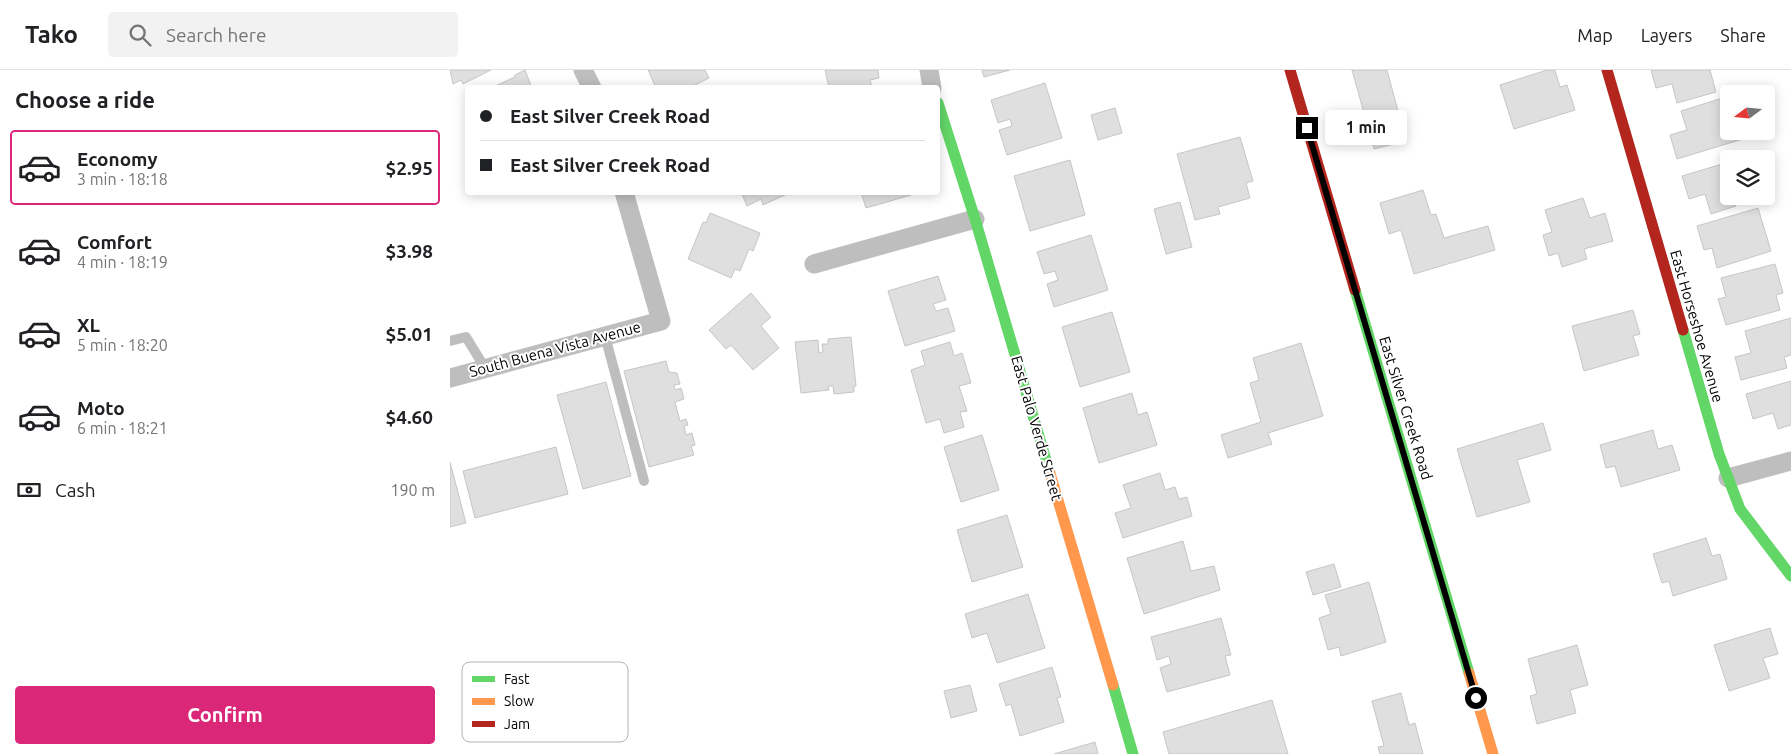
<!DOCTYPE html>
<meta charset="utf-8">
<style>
:root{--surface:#fff;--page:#f2f2f2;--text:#202124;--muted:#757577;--line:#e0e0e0;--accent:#db2777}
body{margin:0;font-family:Ubuntu,sans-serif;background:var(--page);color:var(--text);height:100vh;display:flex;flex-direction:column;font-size:19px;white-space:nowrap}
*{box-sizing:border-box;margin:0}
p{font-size:16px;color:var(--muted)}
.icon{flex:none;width:28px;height:28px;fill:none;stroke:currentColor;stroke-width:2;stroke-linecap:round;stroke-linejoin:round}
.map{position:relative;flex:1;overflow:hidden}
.panel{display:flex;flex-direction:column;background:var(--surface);width:450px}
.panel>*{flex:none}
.hud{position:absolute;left:15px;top:15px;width:475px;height:110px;border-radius:5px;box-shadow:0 2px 12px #0003;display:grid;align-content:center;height:110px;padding:0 15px;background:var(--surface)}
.needle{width:32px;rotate:254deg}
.tools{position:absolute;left:1270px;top:15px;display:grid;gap:10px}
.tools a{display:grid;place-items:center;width:55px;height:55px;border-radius:5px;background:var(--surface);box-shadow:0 2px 12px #0003;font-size:25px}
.end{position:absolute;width:22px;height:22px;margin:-11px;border:6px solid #000;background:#fff;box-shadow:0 0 0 2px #fff}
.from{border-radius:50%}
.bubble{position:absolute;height:35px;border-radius:5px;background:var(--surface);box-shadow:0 2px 12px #0003;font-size:16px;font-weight:700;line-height:35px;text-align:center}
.hud b{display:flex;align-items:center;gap:18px;height:48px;font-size:19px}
.hud b+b{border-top:1px solid var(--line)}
.hud i{width:12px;height:12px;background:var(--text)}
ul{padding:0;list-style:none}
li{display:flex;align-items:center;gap:15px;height:75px;margin:0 10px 8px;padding:0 5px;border:2px solid transparent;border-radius:5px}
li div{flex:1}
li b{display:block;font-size:19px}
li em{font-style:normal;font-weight:700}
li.selected{border-color:var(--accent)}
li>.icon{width:45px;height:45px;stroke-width:1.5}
h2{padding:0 15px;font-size:22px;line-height:60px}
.pay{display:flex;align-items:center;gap:12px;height:55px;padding:0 15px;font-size:19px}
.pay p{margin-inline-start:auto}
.primary-button{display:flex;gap:10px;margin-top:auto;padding:10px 15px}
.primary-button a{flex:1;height:58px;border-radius:5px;background:var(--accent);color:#fff;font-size:20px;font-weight:700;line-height:58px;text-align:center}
header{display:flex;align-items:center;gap:30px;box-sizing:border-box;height:70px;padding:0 25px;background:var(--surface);border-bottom:1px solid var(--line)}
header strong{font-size:24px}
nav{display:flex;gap:28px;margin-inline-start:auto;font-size:18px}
.search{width:350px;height:45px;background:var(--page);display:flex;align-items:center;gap:12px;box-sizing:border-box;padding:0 18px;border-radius:5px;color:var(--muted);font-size:19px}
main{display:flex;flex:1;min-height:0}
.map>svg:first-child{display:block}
.building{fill:#dfdfdf;stroke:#c6c6c6}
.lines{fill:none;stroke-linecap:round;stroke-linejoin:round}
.lane{stroke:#bebebe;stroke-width:10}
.street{stroke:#bebebe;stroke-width:19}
.fast{stroke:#63d668;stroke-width:11}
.slow{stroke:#ff974d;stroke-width:11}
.jam{stroke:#b3261e;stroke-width:11}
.route{stroke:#000;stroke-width:6}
.labels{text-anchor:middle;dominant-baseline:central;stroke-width:4;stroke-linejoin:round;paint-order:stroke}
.street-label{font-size:15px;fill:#000;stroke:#fff}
.key{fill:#fff;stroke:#b2b2b2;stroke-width:1}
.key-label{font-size:14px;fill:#000}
</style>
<header>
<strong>Tako</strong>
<div class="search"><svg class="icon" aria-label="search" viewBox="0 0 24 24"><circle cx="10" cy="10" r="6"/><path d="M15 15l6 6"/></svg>Search here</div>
<nav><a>Map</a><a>Layers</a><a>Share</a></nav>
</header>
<main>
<section class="panel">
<h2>Choose a ride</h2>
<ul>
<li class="selected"><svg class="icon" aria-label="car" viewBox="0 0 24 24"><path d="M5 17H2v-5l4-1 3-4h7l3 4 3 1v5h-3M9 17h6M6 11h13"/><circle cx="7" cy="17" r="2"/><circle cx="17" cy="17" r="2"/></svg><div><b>Economy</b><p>3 min · 18:18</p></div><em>$2.95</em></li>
<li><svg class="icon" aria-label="car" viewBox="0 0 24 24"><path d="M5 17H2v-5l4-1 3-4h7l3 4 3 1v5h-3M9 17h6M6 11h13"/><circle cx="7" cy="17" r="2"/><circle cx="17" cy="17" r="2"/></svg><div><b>Comfort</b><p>4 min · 18:19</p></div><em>$3.98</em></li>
<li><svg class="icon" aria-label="car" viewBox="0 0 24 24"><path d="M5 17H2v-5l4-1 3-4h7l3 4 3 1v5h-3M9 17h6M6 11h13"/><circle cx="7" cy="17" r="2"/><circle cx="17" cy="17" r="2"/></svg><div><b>XL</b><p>5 min · 18:20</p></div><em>$5.01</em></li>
<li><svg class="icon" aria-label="car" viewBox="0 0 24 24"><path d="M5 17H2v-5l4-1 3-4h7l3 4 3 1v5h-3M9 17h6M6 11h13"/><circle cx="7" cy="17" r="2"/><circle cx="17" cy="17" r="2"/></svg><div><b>Moto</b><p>6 min · 18:21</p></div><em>$4.60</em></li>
</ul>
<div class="pay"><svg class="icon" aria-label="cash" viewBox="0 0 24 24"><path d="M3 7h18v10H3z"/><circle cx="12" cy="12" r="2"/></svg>Cash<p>190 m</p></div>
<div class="primary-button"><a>Confirm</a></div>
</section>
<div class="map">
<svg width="1341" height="684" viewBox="0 0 1341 684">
<rect width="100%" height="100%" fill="#fff"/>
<!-- building -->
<path class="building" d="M0,0H41L13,14L11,10L3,14Z
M75,0L82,18H41L65,7V5Z
M198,0H255L259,8L239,18H206Z
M375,0H428L429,8L420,10L422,18H379Z
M532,0H560L534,7Z
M902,0H937L956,71L924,79Z
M1097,0H1105L1110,17L1117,15L1125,40L1064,59L1050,15Z
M1201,0H1260L1266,22L1227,33L1222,14L1206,18Z
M595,13L612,68L557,85L549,60L562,56L560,49L548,53L541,30Z
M1279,26V61H1294L1296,68L1227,89L1220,65L1237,60L1231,41Z
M665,38L672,63L648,70L641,45Z
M790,67L803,111L796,113L800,128L768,137L770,144L745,150L727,84Z
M620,90L635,145L580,161L564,106Z
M1279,92V126H1285L1283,127L1286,136L1261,144L1255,124L1239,129L1232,106Z
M973,120L981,145L986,144L994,168L1038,156L1045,180L964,204L951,160L939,164L930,133Z
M291,122H338L339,123L313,135L311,129L297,136Z
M411,122H460L461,125L416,138Z
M1133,128L1140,148L1155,143L1163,171L1134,179L1137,189L1112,197L1108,183L1099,186L1093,165L1102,162L1095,140Z
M730,132L742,177L716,184L704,139Z
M1308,138L1321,181L1267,198L1262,178L1254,180L1247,156Z
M260,143L310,163L303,181L299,179L290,201L285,199L281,208L238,189L253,152L256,153Z
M641,165L658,220L604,237L597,214L608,210L605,201L594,204L587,182Z
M1325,194L1333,223L1326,225L1330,240L1276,255L1268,229L1276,227L1271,208Z
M488,206L496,230L483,234L486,241L498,238L505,261L455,276L438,221Z
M301,223L321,247L311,256L329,278L303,300L281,275L276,279L259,260Z
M1183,240L1190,264L1183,266L1189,285L1134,301L1122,256Z
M662,242L680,302L630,317L612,257Z
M1341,248V285L1334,287L1337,298L1291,310L1285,287L1301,283L1295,261Z
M401,267L406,316H404V322L384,324L383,316H378L379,320L351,323L345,272L368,270L369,283L373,282L372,274H378V269Z
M500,272L504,286L512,283L521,313L509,316L517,341L510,342L514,357L494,363L490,349L476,353L461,300L475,295L471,281Z
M851,273L873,346L818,363L822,374L778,388L771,365L811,352L800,313L809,310L803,288Z
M216,291L219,302L227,303L230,314L224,315L225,320L231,318L234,329L225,332L230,351L236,349L238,355L234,356L236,365L242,363L245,375L241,376L244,385L199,397L174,301Z
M1341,311V355L1328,359L1323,343L1303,349L1296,324Z
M156,312L181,406L133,419L107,325Z
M682,323L688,345L697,342L707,375L649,393L633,338Z
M1093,353L1101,380L1067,390L1080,432L1027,447L1007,379Z
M1203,360L1208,379L1222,375L1230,400L1171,417L1165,396L1156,398L1150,375Z
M532,365L549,420L511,432L494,377Z
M106,377L118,424L25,448L13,401Z
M0,392L16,453L0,457Z
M710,403L715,420L725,417L729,429L737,427L742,446L673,468L665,443L681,438L673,415Z
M557,445L573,497L522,512L507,460Z
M1256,468L1262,486L1270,484L1277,509L1223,526L1219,511L1212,513L1203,484Z
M733,471L741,501L764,496L770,520L694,544L677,488Z
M884,494L891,517L863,525L856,502Z
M919,512L936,572L891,586L889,577L878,580L869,548L881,544L875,525Z
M578,524L595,578L547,593L537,563L522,568L515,544Z
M771,548L781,585L775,586L780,605L717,622L710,598L721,594L719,586L707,590L701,567Z
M1320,558L1328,584L1313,588L1320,608L1279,621L1264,575Z
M1127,575L1138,615L1120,620L1126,643L1087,654L1080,626L1087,624L1078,589Z
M602,597L611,627L607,628L614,652L570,666L561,634L556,636L549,614Z
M520,615L527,641L501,648L494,621Z
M951,623L959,655L965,653L973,684H930L928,677L934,676L922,631Z
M822,630L838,684H719L713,662Z
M645,672L648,684H604Z"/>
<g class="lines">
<!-- lane -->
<path class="lane" d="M155,266L194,411
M0,271L16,267L35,298"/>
<!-- street -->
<path class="street" d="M133,0L142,18
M479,0L482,18
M364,194L525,149
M0,308L211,251L174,122
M1278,408L1341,391"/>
<!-- fast -->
<path class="fast" d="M488,33L525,149L599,400
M905,220L1019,603
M1233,260L1269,384L1290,439L1341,506
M663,615L683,684"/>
<!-- slow -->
<path class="slow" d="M599,400L663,615
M1019,603L1043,684"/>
<!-- jam -->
<path class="jam" d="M840,0L905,220
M1157,0L1233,260"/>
</g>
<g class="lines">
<!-- route -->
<path class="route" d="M857,58L1026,628"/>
</g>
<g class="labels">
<!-- street labels -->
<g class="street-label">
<text transform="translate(1247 256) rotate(74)">East Horseshoe Avenue</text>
<text transform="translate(105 279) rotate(-15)">South Buena Vista Avenue</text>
<text transform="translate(956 338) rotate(73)">East Silver Creek Road</text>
<text transform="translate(587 358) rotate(74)">East Palo Verde Street</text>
</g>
</g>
<!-- legend -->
<rect x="12" y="592" width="166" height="80" rx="8" class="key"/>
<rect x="22" y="606" width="23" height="6" fill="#63d668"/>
<rect x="22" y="628" width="23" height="7" fill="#ff974d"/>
<rect x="22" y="651" width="23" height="6" fill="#b3261e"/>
<g class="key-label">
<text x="54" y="614">Fast</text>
<text x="54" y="636">Slow</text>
<text x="54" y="659">Jam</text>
</g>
</svg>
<div class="tools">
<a><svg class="needle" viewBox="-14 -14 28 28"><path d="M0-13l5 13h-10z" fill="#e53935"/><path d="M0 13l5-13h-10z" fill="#757577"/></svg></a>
<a><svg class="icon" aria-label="layers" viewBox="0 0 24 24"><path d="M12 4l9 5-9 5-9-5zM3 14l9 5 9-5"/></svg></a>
</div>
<i class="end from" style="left:1026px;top:628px"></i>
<i class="end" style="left:857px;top:58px"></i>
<div class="bubble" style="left:875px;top:40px;width:82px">1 min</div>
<div class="hud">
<b><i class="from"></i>East Silver Creek Road</b>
<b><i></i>East Silver Creek Road</b>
</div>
</div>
</main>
